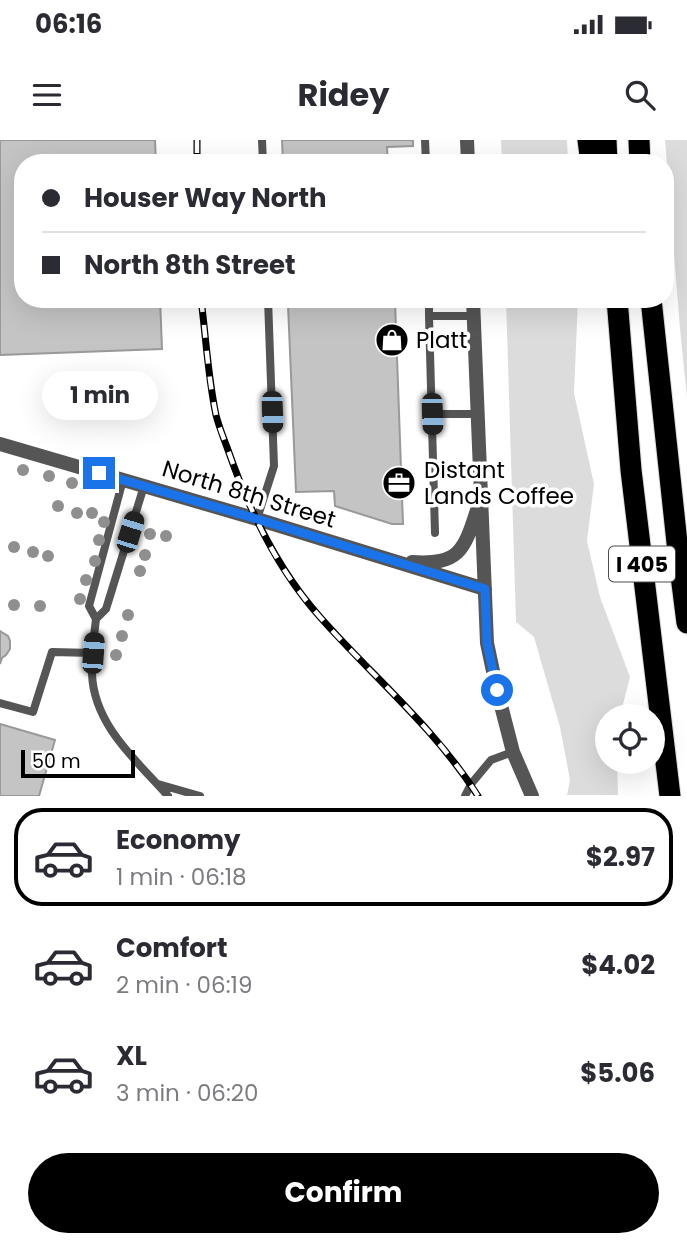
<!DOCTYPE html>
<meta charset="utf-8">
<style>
:root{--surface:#fff;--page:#f7f7f7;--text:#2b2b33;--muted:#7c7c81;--line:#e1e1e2;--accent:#000}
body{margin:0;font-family:Poppins,sans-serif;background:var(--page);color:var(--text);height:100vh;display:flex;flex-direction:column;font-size:26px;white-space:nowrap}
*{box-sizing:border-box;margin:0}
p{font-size:23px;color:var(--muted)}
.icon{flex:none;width:38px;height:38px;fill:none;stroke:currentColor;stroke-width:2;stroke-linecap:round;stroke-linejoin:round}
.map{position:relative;height:656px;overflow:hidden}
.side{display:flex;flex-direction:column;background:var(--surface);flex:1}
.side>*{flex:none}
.top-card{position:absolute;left:14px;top:14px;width:660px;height:154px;border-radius:28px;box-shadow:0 7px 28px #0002;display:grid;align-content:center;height:154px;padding:0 28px;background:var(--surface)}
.fabs{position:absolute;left:595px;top:564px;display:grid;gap:14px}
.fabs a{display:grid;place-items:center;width:70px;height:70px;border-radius:50%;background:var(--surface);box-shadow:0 7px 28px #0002;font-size:35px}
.scale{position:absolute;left:21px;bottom:18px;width:114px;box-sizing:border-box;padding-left:7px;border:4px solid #000;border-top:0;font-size:19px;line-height:24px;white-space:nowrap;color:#000;-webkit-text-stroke:5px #fff;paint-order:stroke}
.end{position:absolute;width:32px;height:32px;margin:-16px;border:9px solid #1a73e8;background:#fff;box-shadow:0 0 0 4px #fff}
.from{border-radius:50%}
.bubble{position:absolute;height:49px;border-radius:24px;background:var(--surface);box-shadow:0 7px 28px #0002;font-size:23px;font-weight:700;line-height:49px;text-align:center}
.car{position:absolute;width:21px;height:42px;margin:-21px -10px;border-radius:9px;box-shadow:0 0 5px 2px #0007;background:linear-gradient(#222 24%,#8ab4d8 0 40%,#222 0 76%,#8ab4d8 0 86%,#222 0)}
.top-card b{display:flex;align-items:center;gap:24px;height:66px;font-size:26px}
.top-card b+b{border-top:2px solid var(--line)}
.top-card i{width:18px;height:18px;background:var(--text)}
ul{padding:12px 0 0;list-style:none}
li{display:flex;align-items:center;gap:21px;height:98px;margin:0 14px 10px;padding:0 14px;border:4px solid transparent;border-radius:28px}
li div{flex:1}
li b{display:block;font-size:26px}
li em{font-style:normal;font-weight:700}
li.selected{border-color:var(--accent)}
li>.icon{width:63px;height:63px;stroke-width:1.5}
.cta{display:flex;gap:14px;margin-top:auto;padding:14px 28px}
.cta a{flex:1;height:80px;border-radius:42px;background:var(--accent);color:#fff;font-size:28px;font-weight:700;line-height:80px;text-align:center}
.status{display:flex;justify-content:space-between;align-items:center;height:49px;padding:0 35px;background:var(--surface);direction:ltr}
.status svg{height:19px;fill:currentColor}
header{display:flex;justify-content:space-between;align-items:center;height:91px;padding:0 28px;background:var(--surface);font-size:32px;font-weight:700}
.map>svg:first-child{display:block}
.green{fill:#dcdcdc}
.building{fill:#c4c4c4;stroke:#999;stroke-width:2}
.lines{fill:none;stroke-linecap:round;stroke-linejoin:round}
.motorway-casing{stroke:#dbdbdb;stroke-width:23}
.service{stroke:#555;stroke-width:8}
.tertiary{stroke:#555;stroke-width:14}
.motorway{stroke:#000;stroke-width:21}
.rail-casing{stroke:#000;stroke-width:7}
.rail{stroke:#fff;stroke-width:4.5;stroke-dasharray:13;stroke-linecap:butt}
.tree{fill:#8f8f8f}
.route{stroke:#1a73e8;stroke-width:9}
.labels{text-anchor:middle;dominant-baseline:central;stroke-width:7;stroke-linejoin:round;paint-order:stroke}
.shield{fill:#fff;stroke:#4c4c4c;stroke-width:2}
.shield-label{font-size:21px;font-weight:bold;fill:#000}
.poi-label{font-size:23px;fill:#000;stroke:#fff;text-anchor:start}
.street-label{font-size:23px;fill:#000;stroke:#fff}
</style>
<div class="status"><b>06:16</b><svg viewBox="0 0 49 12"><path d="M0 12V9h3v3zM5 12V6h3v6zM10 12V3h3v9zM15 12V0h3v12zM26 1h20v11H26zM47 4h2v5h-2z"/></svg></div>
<header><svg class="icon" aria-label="menu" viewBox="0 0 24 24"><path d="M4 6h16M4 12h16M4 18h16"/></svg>Ridey<svg class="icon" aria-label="search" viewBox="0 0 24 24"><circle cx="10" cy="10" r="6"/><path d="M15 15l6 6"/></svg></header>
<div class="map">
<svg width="687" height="656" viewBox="0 0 687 656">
<rect width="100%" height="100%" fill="#fff"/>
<!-- green -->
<path class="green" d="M501,0H567L568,23H502Z
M665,0H687V258L680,189Z
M506,159H578L574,253L594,344L587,401L600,457L630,537L620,576H607V621H617L618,655H567L570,640L560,587L534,497L516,482Z"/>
<!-- building -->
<path class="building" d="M0,0H155L156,23H23V159H160L162,209L0,215Z
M282,0H413V6L387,7L388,23H283Z
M395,161L403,384H392L335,366L334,351L296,352L288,165Z
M0,491L8,496L10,501V509L6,515L2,518L0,524Z
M0,584L55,600L39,656H0Z"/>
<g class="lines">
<defs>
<path id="motorway" d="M588,0L591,23
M606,0L607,23
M639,0L640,23
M617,159L631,330L670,656
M651,159L678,412L687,483"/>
</defs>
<!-- motorway casing -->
<use href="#motorway" class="motorway-casing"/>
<!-- service -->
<path class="service" d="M262,0L263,23
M425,0L426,23
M426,21L468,20
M429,159V176H474
M429,176L435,393
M432,274H478
M123,340L89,466L96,479L106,469L144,346
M257,379L274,326L268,159
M96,479C94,497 91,516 92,534C94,585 136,620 168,656
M0,563L33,572L52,512L93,513
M158,644L200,656
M465,656L471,644L491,620L513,612"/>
<!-- tertiary -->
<path class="tertiary" d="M467,0L468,23
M473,159L487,503L497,550L513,612L532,656
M0,304L257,379L485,449
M412,422C459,425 464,411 477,370"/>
<!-- motorway -->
<use href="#motorway" class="motorway"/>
<defs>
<path id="rail" d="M197,0V23
M201,159C206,198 208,237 216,275C219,287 224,299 228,310C249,370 277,429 320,477C372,536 435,588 478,656"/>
</defs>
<!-- rail casing -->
<use href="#rail" class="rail-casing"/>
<!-- rail -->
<use href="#rail" class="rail"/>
</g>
<!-- trees -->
<g class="tree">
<circle cx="23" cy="330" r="6"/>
<circle cx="49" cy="336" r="6"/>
<circle cx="72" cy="343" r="6"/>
<circle cx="58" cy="366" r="6"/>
<circle cx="77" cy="373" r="6"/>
<circle cx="92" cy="373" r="6"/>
<circle cx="104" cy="382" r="6"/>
<circle cx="150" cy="394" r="6"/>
<circle cx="166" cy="396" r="6"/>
<circle cx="99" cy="400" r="6"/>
<circle cx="14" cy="407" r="6"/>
<circle cx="33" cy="412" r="6"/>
<circle cx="145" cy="415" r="6"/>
<circle cx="48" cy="416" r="6"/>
<circle cx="95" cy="421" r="6"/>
<circle cx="140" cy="431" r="6"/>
<circle cx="86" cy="440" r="6"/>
<circle cx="80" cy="459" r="6"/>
<circle cx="14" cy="465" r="6"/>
<circle cx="40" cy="466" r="6"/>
<circle cx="128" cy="475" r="6"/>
<circle cx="122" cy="496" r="6"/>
<circle cx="116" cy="515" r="6"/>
</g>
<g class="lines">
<!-- route -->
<path class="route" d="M99,333L257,379L485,449L487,503L497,550"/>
</g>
<!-- icons -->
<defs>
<symbol id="shop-disc" viewBox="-11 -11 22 22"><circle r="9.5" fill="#000" stroke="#fff"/><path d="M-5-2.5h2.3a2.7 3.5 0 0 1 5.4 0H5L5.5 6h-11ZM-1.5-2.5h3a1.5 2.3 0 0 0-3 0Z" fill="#fff"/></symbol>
<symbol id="office-disc" viewBox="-11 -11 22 22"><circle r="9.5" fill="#000" stroke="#fff"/><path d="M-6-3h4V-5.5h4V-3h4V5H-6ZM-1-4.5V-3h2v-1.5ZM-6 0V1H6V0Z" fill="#fff"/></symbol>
</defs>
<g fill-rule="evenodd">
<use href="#shop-disc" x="373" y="181" width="38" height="38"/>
<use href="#office-disc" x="380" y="324" width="38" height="38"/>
</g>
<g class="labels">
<!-- shield labels -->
<rect class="shield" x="609" y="406.5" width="66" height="35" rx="5"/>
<g class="shield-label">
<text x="642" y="424">I 405</text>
</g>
<!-- poi labels -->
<g class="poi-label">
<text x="416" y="200">Platt</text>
<text x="424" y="330">Distant<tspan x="424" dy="26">Lands Coffee</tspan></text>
</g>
<!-- street labels -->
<g class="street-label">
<text transform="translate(249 354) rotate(17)">North 8th Street</text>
</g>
</g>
</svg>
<div class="fabs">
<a><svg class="icon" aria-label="locate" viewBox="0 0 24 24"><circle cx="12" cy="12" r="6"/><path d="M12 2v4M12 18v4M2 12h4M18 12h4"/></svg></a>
</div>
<div class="scale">50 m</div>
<i class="end from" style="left:497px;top:550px"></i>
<i class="end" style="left:99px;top:333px"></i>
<div class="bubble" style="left:42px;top:231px;width:116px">1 min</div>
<i class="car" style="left:272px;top:272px;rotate:178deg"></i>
<i class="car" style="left:432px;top:274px;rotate:178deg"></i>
<i class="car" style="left:130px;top:392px;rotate:17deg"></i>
<i class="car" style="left:93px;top:513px;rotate:4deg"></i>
<div class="top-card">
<b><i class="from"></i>Houser Way North</b>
<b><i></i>North 8th Street</b>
</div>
</div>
<section class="side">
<ul>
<li class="selected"><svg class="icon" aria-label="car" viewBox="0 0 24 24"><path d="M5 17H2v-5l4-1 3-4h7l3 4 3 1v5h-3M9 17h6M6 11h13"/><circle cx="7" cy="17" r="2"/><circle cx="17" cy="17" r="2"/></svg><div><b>Economy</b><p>1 min · 06:18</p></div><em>$2.97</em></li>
<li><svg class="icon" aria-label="car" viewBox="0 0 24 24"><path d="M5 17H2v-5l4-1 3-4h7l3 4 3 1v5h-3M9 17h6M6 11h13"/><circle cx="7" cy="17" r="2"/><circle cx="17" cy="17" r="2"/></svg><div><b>Comfort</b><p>2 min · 06:19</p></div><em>$4.02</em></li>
<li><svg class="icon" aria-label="car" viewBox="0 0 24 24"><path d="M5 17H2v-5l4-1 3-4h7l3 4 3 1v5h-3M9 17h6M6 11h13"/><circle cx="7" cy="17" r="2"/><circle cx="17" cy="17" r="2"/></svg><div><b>XL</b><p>3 min · 06:20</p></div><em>$5.06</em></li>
</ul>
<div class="cta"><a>Confirm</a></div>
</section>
